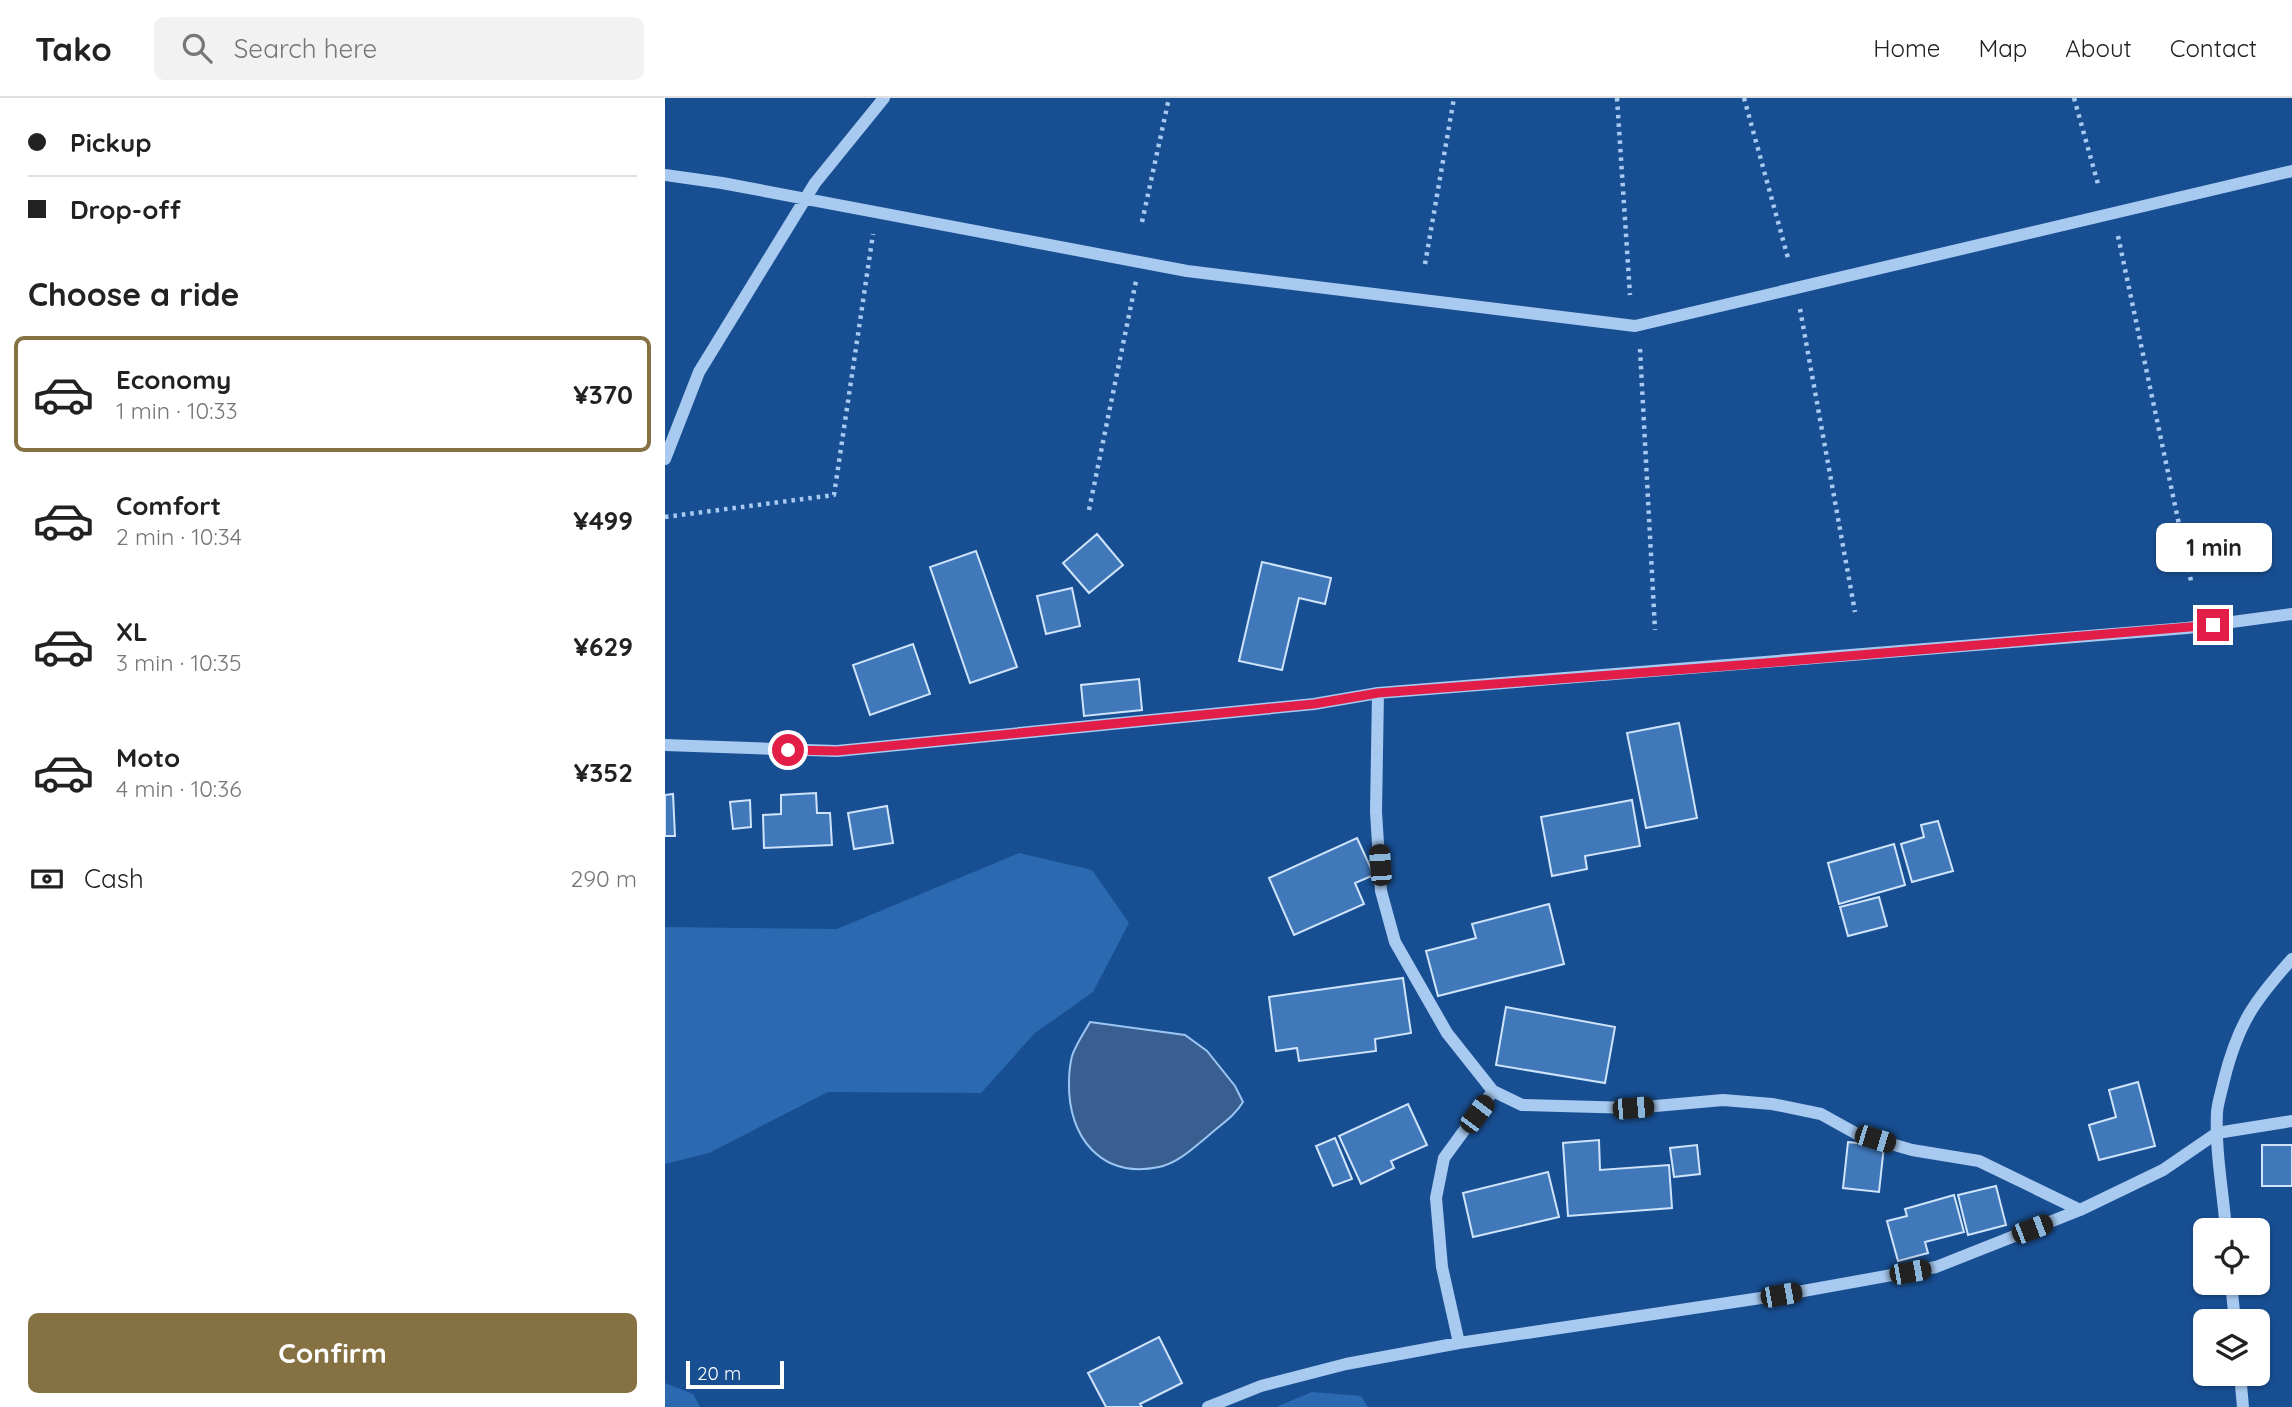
<!DOCTYPE html>
<meta charset="utf-8">
<style>
:root{--surface:#fff;--page:#f2f2f2;--text:#222;--muted:#767676;--line:#e0e0e0;--accent:#857141}
body{margin:0;font-family:Quicksand,sans-serif;background:var(--page);color:var(--text);height:100vh;display:flex;flex-direction:column;font-size:26px;white-space:nowrap}
*{box-sizing:border-box;margin:0}
p{font-size:23px;color:var(--muted)}
.icon{flex:none;width:38px;height:38px;fill:none;stroke:currentColor;stroke-width:2;stroke-linecap:round;stroke-linejoin:round}
.map{position:relative;flex:1;overflow:hidden}
.drawer{display:flex;flex-direction:column;background:var(--surface);width:665px}
.drawer>*{flex:none}
.banner{display:grid;align-content:center;height:154px;padding:0 28px;background:var(--surface)}
.buttons{position:absolute;left:1528px;top:1120px;display:grid;gap:14px}
.buttons a{display:grid;place-items:center;width:77px;height:77px;border-radius:10px;background:var(--surface);box-shadow:0 2px 5px #0004;font-size:35px}
.scale{position:absolute;left:21px;bottom:18px;width:98px;box-sizing:border-box;padding-left:7px;border:4px solid #fff;border-top:0;font-size:19px;line-height:24px;white-space:nowrap;color:#fff;-webkit-text-stroke:5px #184f93;paint-order:stroke}
.end{position:absolute;width:32px;height:32px;margin:-16px;border:9px solid #e11d48;background:#fff;box-shadow:0 0 0 4px #fff}
.from{border-radius:50%}
.bubble{position:absolute;height:49px;border-radius:10px;background:var(--surface);box-shadow:0 2px 5px #0004;font-size:23px;font-weight:800;line-height:49px;text-align:center}
.car{position:absolute;width:21px;height:42px;margin:-21px -10px;border-radius:9px;box-shadow:0 0 5px 2px #0007;background:linear-gradient(#222 24%,#8ab4d8 0 40%,#222 0 76%,#8ab4d8 0 86%,#222 0)}
.banner b{display:flex;align-items:center;gap:24px;height:66px;font-size:26px}
.banner b+b{border-top:2px solid var(--line)}
.banner i{width:18px;height:18px;background:var(--text)}
ul{padding:0;list-style:none}
li{display:flex;align-items:center;gap:21px;height:116px;margin:0 14px 10px;padding:0 14px;border:4px solid transparent;border-radius:10px}
li div{flex:1}
li b{display:block;font-size:26px}
li em{font-style:normal;font-weight:800}
li.active{border-color:var(--accent)}
li>.icon{width:63px;height:63px;stroke-width:1.5}
h2{padding:0 28px;font-size:32px;line-height:84px}
.pay{display:flex;align-items:center;gap:18px;height:77px;padding:0 28px;font-size:26px}
.pay p{margin-inline-start:auto}
.button{display:flex;gap:14px;margin-top:auto;padding:14px 28px}
.button a{flex:1;height:80px;border-radius:10px;background:var(--accent);color:#fff;font-size:28px;font-weight:800;line-height:80px;text-align:center}
header{display:flex;align-items:center;gap:42px;box-sizing:border-box;height:98px;padding:0 35px;background:var(--surface);border-bottom:2px solid var(--line)}
header strong{font-size:33px}
nav{display:flex;gap:38px;margin-inline-start:auto;font-size:24px}
.search{width:490px;height:63px;background:var(--page);display:flex;align-items:center;gap:18px;box-sizing:border-box;padding:0 24px;border-radius:10px;color:var(--muted);font-size:26px}
main{display:flex;flex:1;min-height:0}
.map>svg:first-child{display:block}
.green{fill:#2b69b1}
.water{fill:#385f90;stroke:#9bc5f2;stroke-width:2}
.building{fill:#4178ba;stroke:#cfe4fb;stroke-width:2}
.lines{fill:none;stroke-linecap:round;stroke-linejoin:round}
.path{stroke:#a8caf0;stroke-width:4.5;stroke-dasharray:3.5 5;stroke-linecap:butt}
.minor{stroke:#a8caf0;stroke-width:12}
.route{stroke:#e11d48;stroke-width:9}
</style>
<header>
<strong>Tako</strong>
<div class="search"><svg class="icon" aria-label="search" viewBox="0 0 24 24"><circle cx="10" cy="10" r="6"/><path d="M15 15l6 6"/></svg>Search here</div>
<nav><a>Home</a><a>Map</a><a>About</a><a>Contact</a></nav>
</header>
<main>
<section class="drawer">
<div class="banner">
<b><i class="from"></i>Pickup</b>
<b><i></i>Drop-off</b>
</div>
<h2>Choose a ride</h2>
<ul>
<li class="active"><svg class="icon" aria-label="car" viewBox="0 0 24 24"><path d="M5 17H2v-5l4-1 3-4h7l3 4 3 1v5h-3M9 17h6M6 11h13"/><circle cx="7" cy="17" r="2"/><circle cx="17" cy="17" r="2"/></svg><div><b>Economy</b><p>1 min · 10:33</p></div><em>¥370</em></li>
<li><svg class="icon" aria-label="car" viewBox="0 0 24 24"><path d="M5 17H2v-5l4-1 3-4h7l3 4 3 1v5h-3M9 17h6M6 11h13"/><circle cx="7" cy="17" r="2"/><circle cx="17" cy="17" r="2"/></svg><div><b>Comfort</b><p>2 min · 10:34</p></div><em>¥499</em></li>
<li><svg class="icon" aria-label="car" viewBox="0 0 24 24"><path d="M5 17H2v-5l4-1 3-4h7l3 4 3 1v5h-3M9 17h6M6 11h13"/><circle cx="7" cy="17" r="2"/><circle cx="17" cy="17" r="2"/></svg><div><b>XL</b><p>3 min · 10:35</p></div><em>¥629</em></li>
<li><svg class="icon" aria-label="car" viewBox="0 0 24 24"><path d="M5 17H2v-5l4-1 3-4h7l3 4 3 1v5h-3M9 17h6M6 11h13"/><circle cx="7" cy="17" r="2"/><circle cx="17" cy="17" r="2"/></svg><div><b>Moto</b><p>4 min · 10:36</p></div><em>¥352</em></li>
</ul>
<div class="pay"><svg class="icon" aria-label="cash" viewBox="0 0 24 24"><path d="M3 7h18v10H3z"/><circle cx="12" cy="12" r="2"/></svg>Cash<p>290 m</p></div>
<div class="button"><a>Confirm</a></div>
</section>
<div class="map">
<svg width="1627" height="1309" viewBox="0 0 1627 1309">
<rect width="100%" height="100%" fill="#184f93"/>
<!-- green -->
<path class="green" d="M354,755L427,772L464,825L428,894L370,935L316,995L163,994L44,1055L0,1066V829L172,831Z
M0,1285L28,1296L35,1309H0Z
M647,1294L696,1298L703,1309H611Z"/>
<!-- water -->
<path class="water" d="M425,924L520,937L542,953L570,988L578,1004C569,1019 556,1026 543,1038C528,1050 513,1065 494,1069C436,1081 403,1039 404,985C404,976 405,966 407,958C411,946 419,935 425,924Z"/>
<!-- building -->
<path class="building" d="M432,436L458,467L424,495L398,465Z
M311,453L352,569L305,585L265,469Z
M597,464L666,480L660,506L634,500L617,572L574,563Z
M407,490L415,528L381,536L372,498Z
M248,546L265,596L205,617L188,567Z
M474,581L477,612L419,618L416,587Z
M1014,625L1032,720L981,730L962,635Z
M151,695L152,715H165L167,747L99,750L98,717L116,716V697Z
M8,696L10,738H0V697Z
M85,702L86,729L68,731L65,704Z
M967,702L975,748L920,758L922,771L887,778L876,719Z
M222,708L228,745L189,751L183,715Z
M1273,723L1288,773L1247,784L1236,746L1259,739L1256,727Z
M692,740L709,777L690,785L699,806L629,837L604,780Z
M1229,746L1240,787L1174,806L1163,765Z
M1214,799L1222,828L1183,838L1175,809Z
M884,806L899,866L773,898L761,853L811,840L807,826Z
M738,880L746,935L710,941L711,953L634,963L632,950L611,953L604,899Z
M841,909L950,929L940,985L831,967Z
M1473,984L1490,1048L1434,1062L1424,1027L1451,1019L1444,992Z
M743,1006L762,1047L726,1063L729,1070L696,1086L674,1038Z
M670,1040L687,1081L668,1088L651,1048Z
M934,1042L935,1072L1004,1067L1007,1110L903,1118L898,1045Z
M1183,1044L1219,1048L1214,1094L1178,1090Z
M1032,1047L1035,1076L1009,1079L1005,1050Z
M1597,1047H1627V1088H1597Z
M883,1074L894,1119L808,1139L798,1095Z
M1331,1088L1341,1127L1303,1137L1293,1097Z
M1289,1097L1299,1134L1260,1144L1263,1155L1233,1163L1222,1123L1242,1118L1240,1111Z
M494,1239L517,1285L475,1306L477,1309H441L423,1275Z"/>
<g class="lines">
<!-- path -->
<path class="path" d="M952,0L965,197
M1079,0L1123,160
M1409,0L1433,86
M477,124L504,0
M1453,138L1526,483
M760,166L789,0
M1135,211L1190,514
M975,251L990,532
M424,412L471,183
M0,419L169,397L208,136"/>
<!-- minor -->
<path class="minor" d="M0,77L57,85L522,173L970,228L1627,73
M0,361L34,274L150,85L219,0
M713,595L711,714L716,793L730,844L782,935L828,993L857,1007L968,1010L1058,1002L1107,1006L1156,1016L1192,1036L1247,1052L1314,1063L1415,1112
M0,647L172,653L649,606L713,595L1522,530L1627,516
M1561,1132C1558,1093 1550,1053 1552,1014C1553,1003 1557,992 1559,982C1573,926 1589,903 1627,861
M1566,1185L1570,1223
M794,1245L777,1169L771,1100L779,1060L828,993
M1575,1276L1578,1309
M543,1309L596,1288L681,1266L794,1245L1116,1197L1271,1169L1415,1112L1498,1072L1552,1035L1627,1023"/>
</g>
<g class="lines">
<!-- route -->
<path class="route" d="M123,652L172,653L649,606L713,595L1088,566L1548,527"/>
</g>
</svg>
<div class="buttons">
<a><svg class="icon" aria-label="locate" viewBox="0 0 24 24"><circle cx="12" cy="12" r="6"/><path d="M12 2v4M12 18v4M2 12h4M18 12h4"/></svg></a>
<a><svg class="icon" aria-label="layers" viewBox="0 0 24 24"><path d="M12 4l9 5-9 5-9-5zM3 14l9 5 9-5"/></svg></a>
</div>
<div class="scale">20 m</div>
<i class="end from" style="left:123px;top:652px"></i>
<i class="end" style="left:1548px;top:527px"></i>
<div class="bubble" style="left:1491px;top:425px;width:116px">1 min</div>
<i class="car" style="left:715px;top:767px;rotate:356deg"></i>
<i class="car" style="left:968px;top:1010px;rotate:85deg"></i>
<i class="car" style="left:812px;top:1016px;rotate:37deg"></i>
<i class="car" style="left:1210px;top:1041px;rotate:107deg"></i>
<i class="car" style="left:1367px;top:1131px;rotate:69deg"></i>
<i class="car" style="left:1245px;top:1174px;rotate:80deg"></i>
<i class="car" style="left:1116px;top:1197px;rotate:80deg"></i>
</div>
</main>
